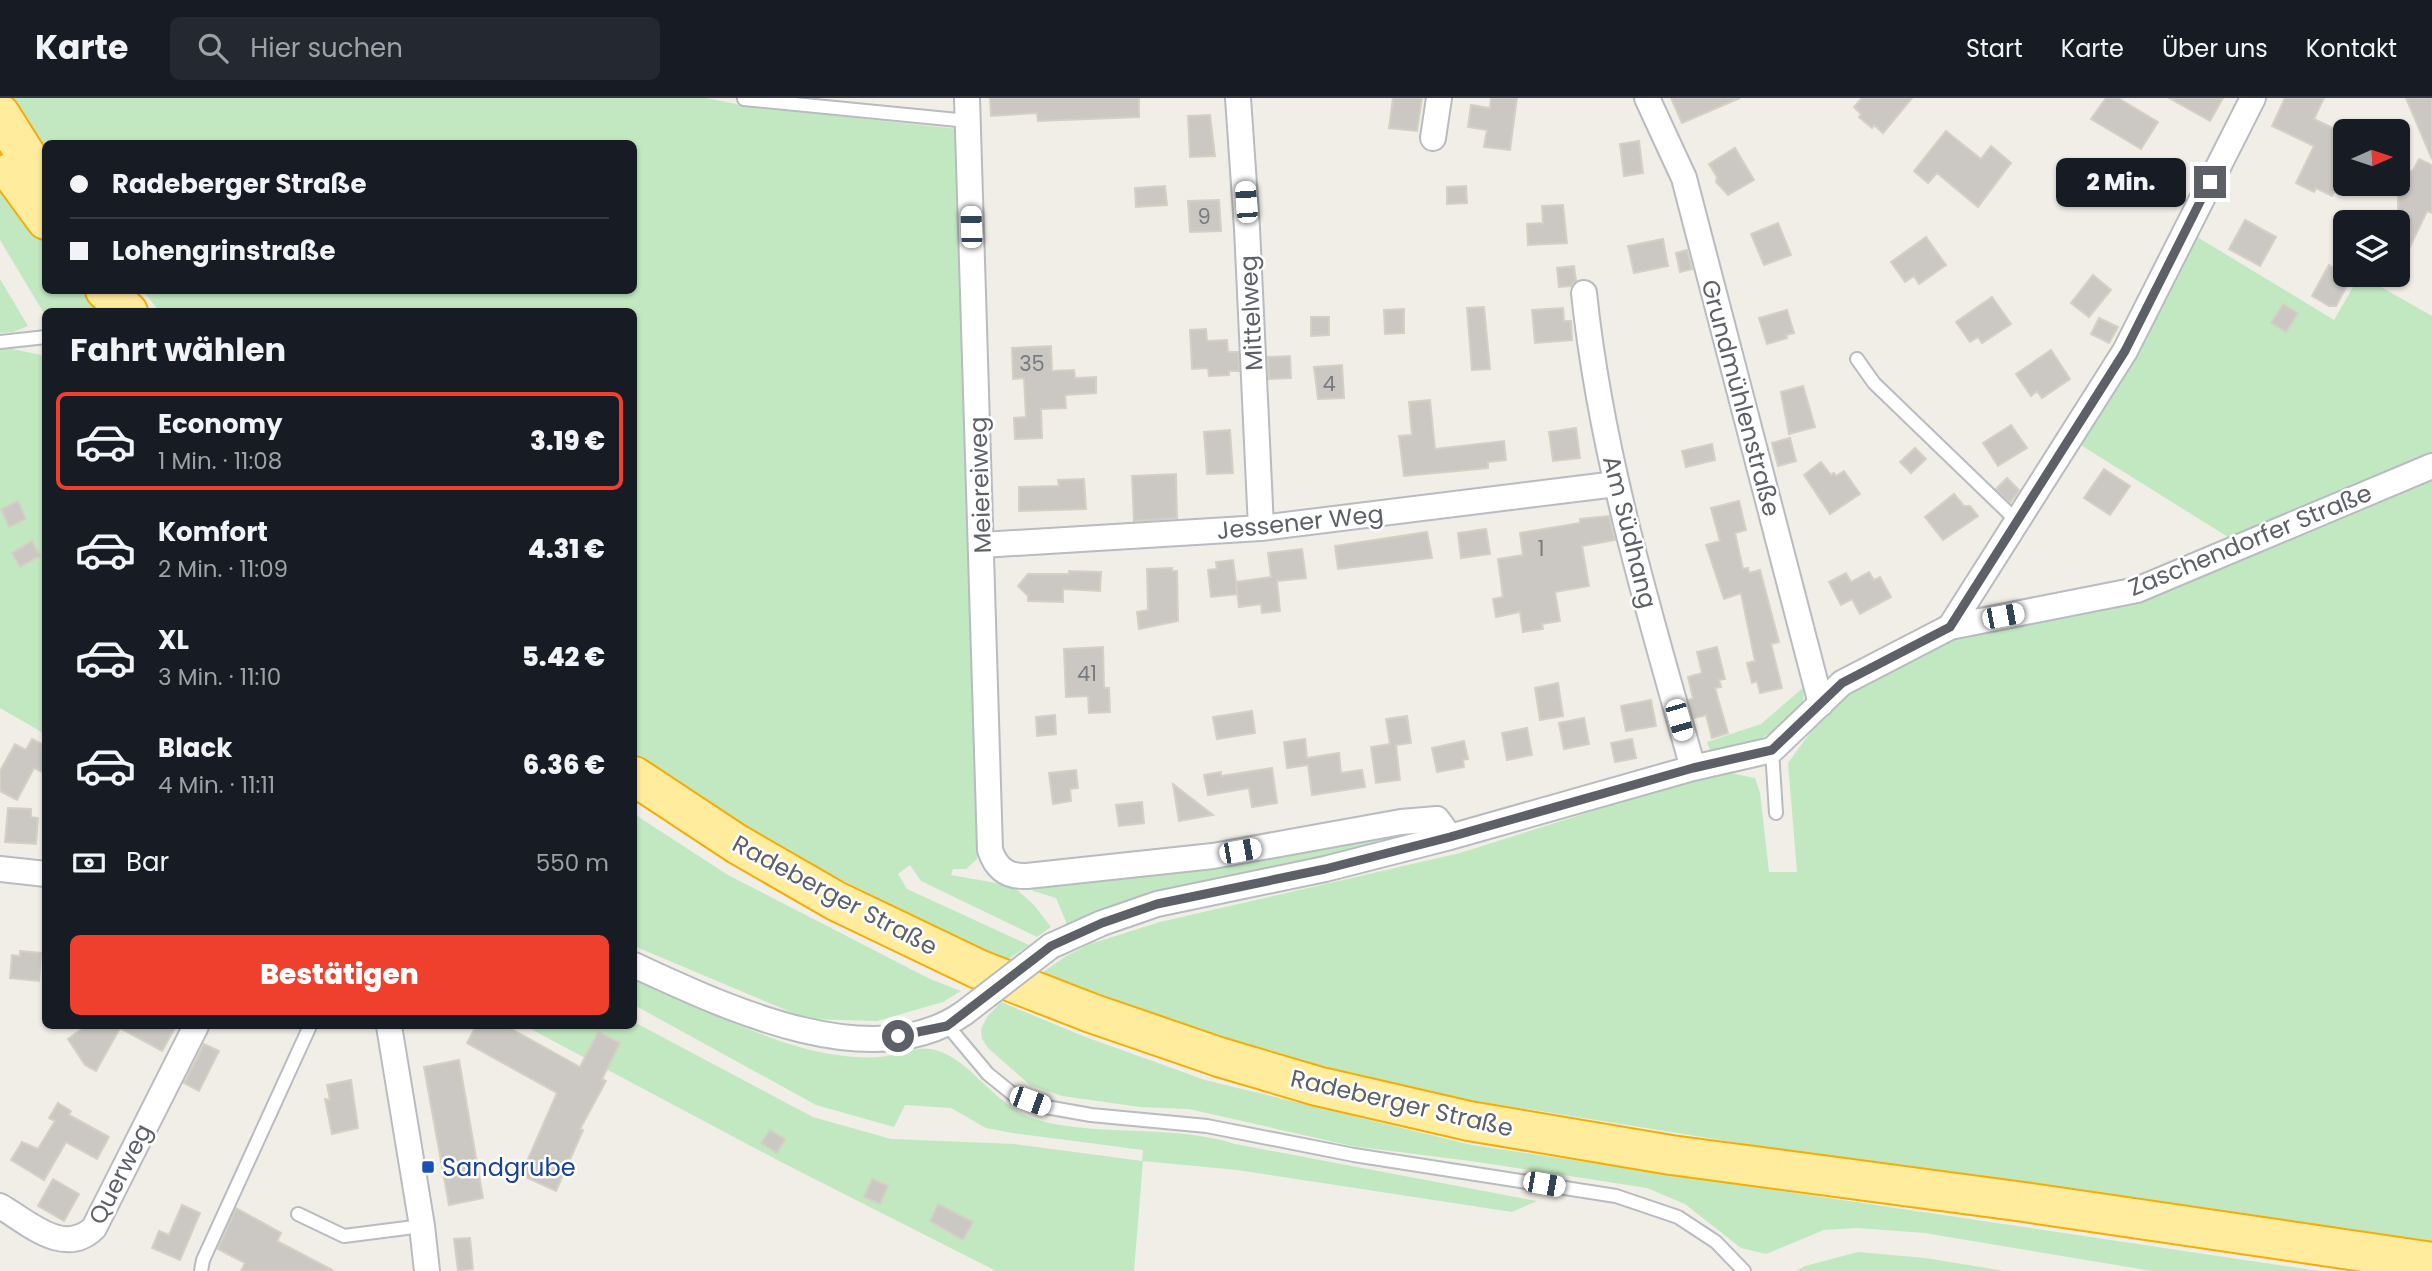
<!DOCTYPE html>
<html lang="de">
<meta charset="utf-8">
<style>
:root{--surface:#171b24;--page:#242831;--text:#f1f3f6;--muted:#9ea1a6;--line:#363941;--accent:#ef3f2d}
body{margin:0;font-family:Poppins,sans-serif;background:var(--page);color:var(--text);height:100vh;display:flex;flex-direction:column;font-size:26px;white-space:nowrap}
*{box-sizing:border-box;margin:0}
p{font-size:23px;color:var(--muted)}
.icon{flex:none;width:38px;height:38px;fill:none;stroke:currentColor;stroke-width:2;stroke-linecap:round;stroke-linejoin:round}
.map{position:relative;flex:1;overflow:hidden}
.sheet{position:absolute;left:42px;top:210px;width:595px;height:721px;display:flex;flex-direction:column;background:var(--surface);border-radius:10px;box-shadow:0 2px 5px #0004}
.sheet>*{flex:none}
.banner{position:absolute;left:42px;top:42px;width:595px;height:154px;border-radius:10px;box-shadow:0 2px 5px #0004;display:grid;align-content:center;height:154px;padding:0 28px;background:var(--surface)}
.needle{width:46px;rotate:87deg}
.fabs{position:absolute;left:2333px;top:21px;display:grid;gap:14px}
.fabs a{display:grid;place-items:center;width:77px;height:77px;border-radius:10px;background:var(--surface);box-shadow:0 2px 5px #0004;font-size:35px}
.end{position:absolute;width:32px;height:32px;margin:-16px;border:9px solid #5d6167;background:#fff;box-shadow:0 0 0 4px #fff}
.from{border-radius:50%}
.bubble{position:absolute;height:49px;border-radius:10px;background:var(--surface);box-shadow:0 2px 5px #0004;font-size:23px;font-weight:800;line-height:49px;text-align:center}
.car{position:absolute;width:21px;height:42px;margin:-21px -10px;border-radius:9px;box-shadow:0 0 5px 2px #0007;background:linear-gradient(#fff 24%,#345 0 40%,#fff 0 76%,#345 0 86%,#fff 0)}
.banner b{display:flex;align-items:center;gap:24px;height:66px;font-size:26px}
.banner b+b{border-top:2px solid var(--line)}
.banner i{width:18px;height:18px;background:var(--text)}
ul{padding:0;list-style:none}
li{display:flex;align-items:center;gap:21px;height:98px;margin:0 14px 10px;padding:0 14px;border:4px solid transparent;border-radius:10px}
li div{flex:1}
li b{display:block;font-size:26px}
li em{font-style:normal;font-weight:800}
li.active{border-color:var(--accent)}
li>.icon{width:63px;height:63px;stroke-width:1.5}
h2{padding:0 28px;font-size:32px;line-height:84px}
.pay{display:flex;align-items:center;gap:18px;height:77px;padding:0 28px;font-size:26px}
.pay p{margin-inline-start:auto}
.cta{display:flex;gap:14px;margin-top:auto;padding:14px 28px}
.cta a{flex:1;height:80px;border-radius:10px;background:var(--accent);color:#fff;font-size:28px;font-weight:800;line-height:80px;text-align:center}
header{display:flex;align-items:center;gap:42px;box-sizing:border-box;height:98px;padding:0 35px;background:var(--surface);border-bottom:2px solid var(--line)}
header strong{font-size:33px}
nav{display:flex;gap:38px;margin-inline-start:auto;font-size:24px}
.search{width:490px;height:63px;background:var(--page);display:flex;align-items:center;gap:18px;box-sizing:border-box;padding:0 24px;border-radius:10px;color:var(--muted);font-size:26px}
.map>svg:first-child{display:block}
.green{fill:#c2e8c2}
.building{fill:#cbc8c3;stroke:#d5d0c4;stroke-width:2}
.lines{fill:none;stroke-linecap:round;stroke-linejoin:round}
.service-casing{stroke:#b8bbc0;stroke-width:16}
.minor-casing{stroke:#b8bbc0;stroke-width:28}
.trunk-casing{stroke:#f6ac00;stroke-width:42}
.service{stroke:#fff;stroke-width:12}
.minor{stroke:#fff;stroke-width:24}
.trunk{stroke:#ffec9d;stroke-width:38}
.minor-bridge-casing{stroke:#b8bbc0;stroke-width:28;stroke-linecap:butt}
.minor-bridge{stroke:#fff;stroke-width:24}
.route{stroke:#5d6167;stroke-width:9}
.transit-dot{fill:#1a4fb4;stroke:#fff;stroke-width:2.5}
.labels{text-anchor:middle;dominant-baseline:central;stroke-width:5;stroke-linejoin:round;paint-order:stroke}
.number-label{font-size:21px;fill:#787b7e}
.street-label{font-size:24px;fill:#5d6167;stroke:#fff}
.transit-label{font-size:24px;fill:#164399;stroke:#fff;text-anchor:start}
</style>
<header>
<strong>Karte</strong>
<div class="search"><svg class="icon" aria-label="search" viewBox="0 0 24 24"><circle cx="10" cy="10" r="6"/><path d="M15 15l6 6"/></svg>Hier suchen</div>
<nav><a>Start</a><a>Karte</a><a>Über uns</a><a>Kontakt</a></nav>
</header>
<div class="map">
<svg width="2432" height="1173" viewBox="0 0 2432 1173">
<rect width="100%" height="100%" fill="#f0eee6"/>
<!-- green -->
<path class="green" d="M11,0H706L746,8L958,31L983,707L976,709L977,761L966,771H953L951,777L1013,788L1034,807L1051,829L1037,839L921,783L910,767L898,776L907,791L1029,847L1004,864L751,736L634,655V214H160L143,193L634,192V46H46L45,57Z
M0,86L45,145L46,192L82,193L99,213L46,214L45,217L0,142Z
M2194,137L2334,222L2360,177L2432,218V361L2236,444L2079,346Z
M0,181L28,228L13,234L0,235Z
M8,250L41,257L45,265V636L0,610V252Z
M2432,374V1145L2189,1113L1852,1063L1464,1001L1316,966L1211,935L1085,895L1042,875L1066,858L1090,846L1160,824L1460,755L1720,673L1755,680L1760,695L1769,774H1797L1788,665L1823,617L1842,598L1948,538L2138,497Z
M1804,589L1803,610C1767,641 1757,644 1712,657L1707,644L1761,626Z
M634,716L728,777L930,881L961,893L943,904L877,923L807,921L634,848Z
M1431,730L1434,737L1161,794L1067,826L1056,800L1033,793L1032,786Z
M634,881C693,906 775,949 837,957C850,959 866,960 879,959C895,958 916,948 931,951C971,958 994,1011 1041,1023C1105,1039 1172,1026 1235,1046L1537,1103L1512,1114L1237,1072L1143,1063L1134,1173H996L783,1065L525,928H634V924L813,1019L891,1041L1015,1046L1142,1063L1143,1052L1013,1035L986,1030L951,1010L905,1007L894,1029L816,1007L634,907Z
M1001,904L1083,938L1205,982L1472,1047L2319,1173H2152L1925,1135L1857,1130L1824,1132L1766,1156L1741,1150L1685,1106L1647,1090L1478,1064L1352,1048L1189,1011L1140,1009L1062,998L1030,987L988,950L982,941L981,931L987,919Z
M1858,1154L1925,1160L2005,1173H1796L1805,1168Z"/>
<!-- building -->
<path class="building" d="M990,0H1139V19L1038,23L1037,15L991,18Z
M1393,0H1422L1417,33L1389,30Z
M1491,0H1517L1510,52L1484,49L1487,32L1468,29L1471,7L1490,10Z
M1671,0H1740L1682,25Z
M1862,0H1912L1883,35L1874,27L1872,30L1859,19L1861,16L1854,9Z
M2106,0H2118L2158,24L2141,51L2091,21Z
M2169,0H2223L2210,23Z
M2285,0H2324L2314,21L2345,36V74L2332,98L2316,90L2314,94L2296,85L2314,48L2272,28Z
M2406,0H2432V61Z
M1210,17L1215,58L1190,59L1188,18Z
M1946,33L1981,61L1991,48L2011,65L1978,109L1937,75L1928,85L1914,73Z
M1639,43L1643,75L1624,78L1620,46Z
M1735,50L1754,82L1728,97L1716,84L1717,79L1709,66Z
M2419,61L2432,67V115L2427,113L2398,174V67L2412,74Z
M1165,88L1167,107L1136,109L1135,90Z
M1466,88L1467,105L1447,106V89Z
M1219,102L1221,133L1190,134L1188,103Z
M1563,107L1567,145L1528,147L1527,126L1543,125L1542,108Z
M2245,122L2276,139L2260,168L2229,151Z
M1778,125L1791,157L1764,167L1751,136Z
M1926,139L1946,167L1919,186L1914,178L1905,184L1891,164Z
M1663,141L1668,168L1634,175L1628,148Z
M1687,152L1692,171L1680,174L1676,155Z
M2329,167L2351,180L2336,208H2329L2312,198Z
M1574,168L1576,183L1571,188L1559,189L1557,170Z
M2093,177L2111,192L2089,219L2071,205Z
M1992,199L2011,226L1982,245L1978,239L1970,244L1956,224Z
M2283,206L2298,215L2286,234L2271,225Z
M1484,209L1490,271L1472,272L1467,210Z
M1563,210L1564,223H1571L1572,242L1535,245L1532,212Z
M1404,211V235L1385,236L1384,212Z
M1787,212L1794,235L1786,237L1787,240L1767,246L1759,220Z
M1311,219H1329V237L1311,238Z
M2099,220L2118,229L2109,245L2091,236Z
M1206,231L1207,243L1227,242L1228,254H1238L1239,273H1229V277L1209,278L1208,270L1192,271L1190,232Z
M1051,248L1052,273L1074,272L1075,280L1096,279V295L1065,297L1066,310L1041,311L1042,340L1015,341L1014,320L1026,319L1024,280L1013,281L1012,250Z
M2051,252L2070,281L2042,300L2037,293L2031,298L2016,276Z
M1290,258L1291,280L1269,281L1268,259Z
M1342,267L1344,300L1318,301L1314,269Z
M1803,288L1815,329L1789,336L1781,294Z
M1430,302L1435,351L1504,343L1506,362L1488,364V370L1404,378L1399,338L1412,337L1409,304Z
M2011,327L2027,350L1998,368L1983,345Z
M1576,330L1580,360L1553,363L1549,334Z
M1230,332L1233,375L1207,376L1204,334Z
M1790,340L1796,363L1778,368L1772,345Z
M1712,346L1715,362L1686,369L1682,353Z
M1915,350L1926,361L1911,375L1900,364Z
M1821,364L1831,377L1834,375L1836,378L1844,373L1860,396L1830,416L1804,377Z
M2104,371L2130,388L2110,417L2084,400Z
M1176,376L1177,420L1134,423L1132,378Z
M2007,380L2019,392L2010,405L1996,391Z
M1084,381L1086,411L1019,413V389L1059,388L1058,382Z
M1954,396L1964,408H1970L1978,418L1943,442L1925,419Z
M18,403L26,421L9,429L1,411Z
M1739,403L1746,432L1735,435L1743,471L1748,470L1749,475L1760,472L1779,544L1771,546L1782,590L1760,595L1757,583L1752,585L1747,565L1755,563L1741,495L1724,501L1706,447L1720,443L1711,410Z
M1609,418L1615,442L1582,448L1589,488L1555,494L1560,523L1542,526L1543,531L1523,534L1520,514L1496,519L1493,501L1503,499L1498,461L1523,457L1520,435L1580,425V421Z
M1486,431L1490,456L1461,460L1458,435Z
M1427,434L1432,460L1338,471L1335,448Z
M32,443L40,458L20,469L12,455Z
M1302,451L1306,480L1277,483L1280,513L1262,515L1261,506L1239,509L1236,484L1237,496L1211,499L1208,472L1217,471L1216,464L1233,462L1236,484L1271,479L1268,455Z
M1172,470V473H1177L1178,523L1139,531L1137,514L1148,512L1147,471Z
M1069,473L1101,474L1100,493L1063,491V504L1028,503V498L1018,488L1028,476H1069Z
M1869,474L1874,482L1880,479L1891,499L1860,516L1852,501L1841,507L1829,484L1846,475L1851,484Z
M1103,549L1104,590H1109L1110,614L1089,615L1088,598L1066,599L1064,551Z
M1717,549L1725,581L1719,582L1721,589L1715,590L1728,635L1712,640L1706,617L1694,620L1689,602L1693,600L1688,579L1702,575L1697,554Z
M1558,585L1563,618L1540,622L1535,590Z
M1651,602L1656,628L1626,633L1621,608Z
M1252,613L1255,635L1217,641L1213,619Z
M1055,617L1056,636L1037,638L1036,619Z
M1407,618L1411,645L1396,647L1400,682L1376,685L1371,649L1390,646L1386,621Z
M1584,620L1589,646L1564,651L1559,625Z
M1527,630L1532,657L1507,662L1502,635Z
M32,641L46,648V676L34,670L17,702L0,693V673L15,646L26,652Z
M1305,641L1307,660L1339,655L1341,675L1362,672L1365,689L1312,697L1308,667L1287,670L1284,644Z
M1632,641L1636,660L1615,664L1611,645Z
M1464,643L1468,661L1463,662L1464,669L1437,674L1432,650Z
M1272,670L1277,705L1252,709L1249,690L1208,697L1204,677L1221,674V678Z
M1076,672L1078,690L1070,691L1071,703L1053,706L1049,675Z
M1173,686L1213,717L1179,723Z
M1142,704L1144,725L1119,728L1116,707Z
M8,710L31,711V719L38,720L36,746L5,744Z
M20,853L41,855L39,883L10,880L12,857L20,858Z
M86,928H176L162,953L120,930L96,973L85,967L68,941Z
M476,928H506L580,969L598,934L620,945L602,981L606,983L580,1031L583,1032L556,1093L521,1077L557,995L467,945Z
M204,946L219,953L199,993L184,985Z
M459,962L483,1100L449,1107L424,969Z
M351,982L358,1030L332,1036L325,1001L330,1002L327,987Z
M58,1005L71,1013L69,1017L109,1039L97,1061L66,1044L44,1082L11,1062L22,1044L38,1051L55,1023L49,1020Z
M770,1032L785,1041L777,1055L761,1045Z
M53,1081L79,1096L64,1123L38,1108Z
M872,1081L888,1088L880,1106L864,1099Z
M938,1106L973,1124L963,1142L930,1123Z
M182,1107L200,1115L180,1162L152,1150L159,1133L169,1137Z
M236,1110L281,1135L277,1143L334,1173H241L245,1165L218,1151Z
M470,1140L473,1171L458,1173L454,1141Z"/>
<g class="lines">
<defs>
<path id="service" d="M744,1L968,23
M0,244L46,239
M1857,261L1874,285L2017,423
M1772,652L1776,715
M947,927L988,976L1014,997L1046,1009L1091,1017L1207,1028L1354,1057L1616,1098L1678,1119L1716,1144L1744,1173
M298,1116L344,1138L422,1128
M201,1173L203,1162L310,928"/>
<path id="minor" d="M967,0L990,752C996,770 1007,779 1027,778L1213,758L1401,724L1437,721L1450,739
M1238,0L1247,130L1261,430
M1647,0L1684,80L1821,606
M1433,40L1439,0
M1584,195C1601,357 1649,514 1693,670
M982,447L1261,430L1616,386
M1950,529L2125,253L2253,0
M0,771L46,776
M1051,848L1102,825L1157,806L1325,771L1450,739L1693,670L1772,652L1842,585L1950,529L2137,492L2432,368
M634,867C723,908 872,980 964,915
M389,928L422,1128L427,1173
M0,1108C29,1125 64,1159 94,1130L196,928"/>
<path id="trunk" d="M0,16L46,89
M11,74L46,122
M105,192L128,214
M634,678L737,746L836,803L978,871L1091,915L1219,959L1317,988L1469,1023L1671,1057L2024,1104L2432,1164"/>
</defs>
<!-- service casing -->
<use href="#service" class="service-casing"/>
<!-- minor casing -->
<use href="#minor" class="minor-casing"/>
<!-- trunk casing -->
<use href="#trunk" class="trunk-casing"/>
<!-- service -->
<use href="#service" class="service"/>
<!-- minor -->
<use href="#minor" class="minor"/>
<!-- trunk -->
<use href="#trunk" class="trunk"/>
<defs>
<path id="minor-bridge" d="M964,915L1051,848"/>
</defs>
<!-- minor-bridge casing -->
<use href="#minor-bridge" class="minor-bridge-casing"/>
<!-- minor-bridge -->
<use href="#minor-bridge" class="minor-bridge"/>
</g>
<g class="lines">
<!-- route -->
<path class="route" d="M898,938L947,928L1051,848L1102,825L1157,806L1325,771L1450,739L1693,670L1772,652L1842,585L1950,529L2125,253L2210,84"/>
</g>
<!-- markers -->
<rect class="transit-dot" x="421" y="1062" width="14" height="14" rx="3.5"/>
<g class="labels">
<!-- number labels -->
<g class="number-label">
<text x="1204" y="118">9</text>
<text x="1032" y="265">35</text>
<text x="1329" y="285">4</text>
<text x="1541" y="450">1</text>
<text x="1087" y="575">41</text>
</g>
<!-- street labels -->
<g class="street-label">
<text transform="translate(1251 215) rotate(-93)">Mittelweg</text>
<text transform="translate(1741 300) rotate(75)">Grundmühlenstraße</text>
<text transform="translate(980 387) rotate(-92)">Meiereiweg</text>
<text transform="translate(1300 424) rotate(-6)">Jessener Weg</text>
<text transform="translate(1630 434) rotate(76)">Am Südhang</text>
<text transform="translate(2250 442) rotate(-22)">Zaschendorfer Straße</text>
<text transform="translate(835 797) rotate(28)">Radeberger Straße</text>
<text transform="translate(1402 1005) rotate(13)">Radeberger Straße</text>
<text transform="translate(120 1076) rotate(-63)">Querweg</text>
</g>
<!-- transit labels -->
<g class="transit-label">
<text x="442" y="1069">Sandgrube</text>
</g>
</g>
</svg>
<div class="fabs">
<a><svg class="needle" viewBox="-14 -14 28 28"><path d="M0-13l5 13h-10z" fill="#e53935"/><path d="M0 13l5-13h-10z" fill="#9ea1a6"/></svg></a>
<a><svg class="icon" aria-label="layers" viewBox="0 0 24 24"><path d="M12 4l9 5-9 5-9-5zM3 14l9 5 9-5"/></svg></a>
</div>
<i class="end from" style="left:898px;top:938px"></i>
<i class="end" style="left:2210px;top:84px"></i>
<div class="bubble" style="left:2056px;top:60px;width:130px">2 Min.</div>
<i class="car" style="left:1246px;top:104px;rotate:356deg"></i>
<i class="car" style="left:971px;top:129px;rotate:358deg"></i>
<i class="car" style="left:2003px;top:518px;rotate:79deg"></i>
<i class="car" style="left:1679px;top:622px;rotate:164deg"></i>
<i class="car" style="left:1240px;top:753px;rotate:80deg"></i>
<i class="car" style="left:1030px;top:1003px;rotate:110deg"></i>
<i class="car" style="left:1544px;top:1086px;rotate:100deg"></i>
<div class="banner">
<b><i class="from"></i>Radeberger Straße</b>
<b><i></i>Lohengrinstraße</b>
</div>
<section class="sheet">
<h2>Fahrt wählen</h2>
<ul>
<li class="active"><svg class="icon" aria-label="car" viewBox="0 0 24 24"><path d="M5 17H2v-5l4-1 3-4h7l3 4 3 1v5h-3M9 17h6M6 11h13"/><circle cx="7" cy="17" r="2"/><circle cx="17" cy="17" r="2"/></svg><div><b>Economy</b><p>1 Min. · 11:08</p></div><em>3.19 €</em></li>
<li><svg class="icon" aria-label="car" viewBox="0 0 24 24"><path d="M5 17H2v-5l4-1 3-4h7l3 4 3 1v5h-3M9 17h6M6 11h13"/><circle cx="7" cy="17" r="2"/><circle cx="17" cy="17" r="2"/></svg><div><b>Komfort</b><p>2 Min. · 11:09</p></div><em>4.31 €</em></li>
<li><svg class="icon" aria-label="car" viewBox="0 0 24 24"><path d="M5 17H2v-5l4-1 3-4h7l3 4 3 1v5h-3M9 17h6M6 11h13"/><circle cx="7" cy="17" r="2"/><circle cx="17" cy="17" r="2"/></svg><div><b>XL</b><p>3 Min. · 11:10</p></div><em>5.42 €</em></li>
<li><svg class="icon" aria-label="car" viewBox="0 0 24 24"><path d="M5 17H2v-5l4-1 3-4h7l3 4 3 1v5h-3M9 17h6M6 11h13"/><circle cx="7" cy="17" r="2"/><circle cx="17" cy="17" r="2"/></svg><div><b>Black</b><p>4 Min. · 11:11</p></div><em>6.36 €</em></li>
</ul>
<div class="pay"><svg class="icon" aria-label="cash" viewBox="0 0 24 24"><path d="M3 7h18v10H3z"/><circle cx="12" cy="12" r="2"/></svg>Bar<p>550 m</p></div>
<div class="cta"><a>Bestätigen</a></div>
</section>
</div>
